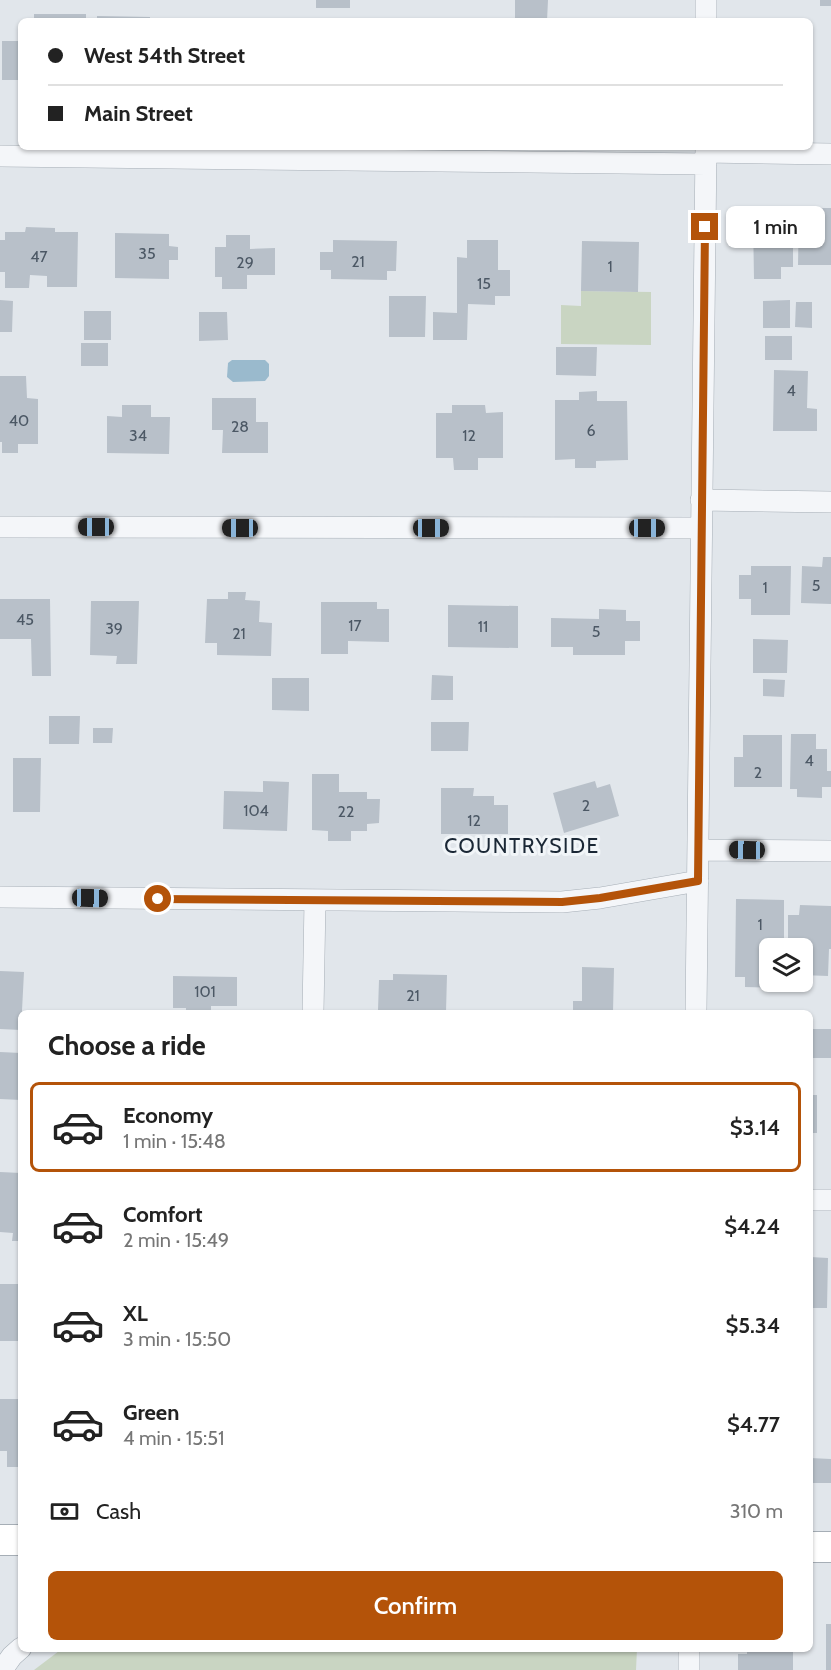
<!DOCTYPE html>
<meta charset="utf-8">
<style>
:root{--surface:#fff;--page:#f6f6f6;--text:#222;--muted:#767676;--line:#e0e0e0;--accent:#b45309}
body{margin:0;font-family:Cabin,sans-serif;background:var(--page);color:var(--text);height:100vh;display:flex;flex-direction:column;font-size:22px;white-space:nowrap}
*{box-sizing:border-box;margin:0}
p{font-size:20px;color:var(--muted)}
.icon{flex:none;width:33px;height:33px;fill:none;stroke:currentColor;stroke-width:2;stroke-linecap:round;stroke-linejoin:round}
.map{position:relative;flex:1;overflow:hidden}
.drawer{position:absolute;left:18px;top:1010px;width:795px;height:642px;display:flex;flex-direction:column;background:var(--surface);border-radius:9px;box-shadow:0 2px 4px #0004}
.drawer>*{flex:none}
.banner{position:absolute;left:18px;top:18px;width:795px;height:132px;border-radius:9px;box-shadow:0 2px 4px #0004;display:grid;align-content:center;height:132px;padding:0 30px;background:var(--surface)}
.controls{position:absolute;left:759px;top:938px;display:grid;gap:12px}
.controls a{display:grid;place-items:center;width:54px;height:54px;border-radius:9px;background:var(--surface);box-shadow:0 2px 4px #0004;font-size:30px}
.end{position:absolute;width:27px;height:27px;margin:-14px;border:8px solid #b45309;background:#fff;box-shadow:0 0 0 3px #fff}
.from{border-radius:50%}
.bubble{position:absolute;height:42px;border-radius:9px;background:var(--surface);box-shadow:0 2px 4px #0004;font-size:20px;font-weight:600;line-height:42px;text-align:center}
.car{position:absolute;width:18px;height:36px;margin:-18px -9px;border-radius:8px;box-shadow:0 0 4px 2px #0007;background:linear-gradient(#222 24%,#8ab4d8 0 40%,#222 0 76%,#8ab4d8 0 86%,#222 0)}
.banner b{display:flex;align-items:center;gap:21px;height:57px;font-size:22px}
.banner b+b{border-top:2px solid var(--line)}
.banner i{width:15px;height:15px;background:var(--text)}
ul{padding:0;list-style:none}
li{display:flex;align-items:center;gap:18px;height:90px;margin:0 12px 9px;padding:0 18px;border:3px solid transparent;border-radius:9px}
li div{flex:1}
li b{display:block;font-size:22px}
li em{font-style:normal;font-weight:600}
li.selected{border-color:var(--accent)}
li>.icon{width:54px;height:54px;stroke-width:1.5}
h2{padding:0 30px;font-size:27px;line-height:72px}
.pay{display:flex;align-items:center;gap:15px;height:66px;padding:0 30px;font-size:22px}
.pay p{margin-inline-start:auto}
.button{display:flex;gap:12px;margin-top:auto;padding:12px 30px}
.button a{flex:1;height:69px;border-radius:9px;background:var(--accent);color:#fff;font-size:24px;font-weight:600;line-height:69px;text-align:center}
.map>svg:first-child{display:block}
.green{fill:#c9d5c2}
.water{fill:#9abacd}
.building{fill:#b8c0c9}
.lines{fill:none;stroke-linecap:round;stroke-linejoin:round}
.street-casing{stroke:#a6aeb6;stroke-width:22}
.secondary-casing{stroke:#a6aeb6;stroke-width:32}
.street{stroke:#f4f6f9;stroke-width:21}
.secondary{stroke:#fff;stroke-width:30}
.route{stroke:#b45309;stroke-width:8}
.labels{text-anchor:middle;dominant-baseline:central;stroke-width:6;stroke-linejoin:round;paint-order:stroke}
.number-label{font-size:16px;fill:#4c5865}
.neighbourhood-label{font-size:21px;letter-spacing:1.5px;fill:#1a2735;stroke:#f1f5f8}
</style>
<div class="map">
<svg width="831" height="1670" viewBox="0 0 831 1670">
<rect width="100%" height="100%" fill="#e1e6eb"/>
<!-- green -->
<path class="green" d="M581,291L651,292V345L561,344V305L581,306Z
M63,1648H637V1649L636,1670H34Z"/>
<!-- water -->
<path class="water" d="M232,360H265L269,364V376L265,381L233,382L227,377L228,363Z"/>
<!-- building -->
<path class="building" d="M316,0H350V8H316Z
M515,0H548L547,21H515Z
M820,0H831V6H820Z
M34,14H86V21H34Z
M97,16L150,17V21H97Z
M252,18H280V21H252Z
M2,41H21V80H2Z
M799,208H831V265H798Z
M793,217V267H781V279H754L753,218Z
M26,227L55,228V232H78L77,287H47V276L30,275L29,288H5V272H0V240H5V232H25Z
M115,233L169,234V246L178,247V260H169V279L115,278Z
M226,235H250V249L275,248V275H247V289H222V277H215V247H226Z
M333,240L397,241L396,271H387V280L331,279V270H320V252H333Z
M467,240H498V270H510V296H495V305L468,304L467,340H433V312L457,313V257L467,258Z
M582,241L639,242L638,292L581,291Z
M389,296H426L425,337H389Z
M0,300L13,301L12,332H0Z
M790,300V328H763V301Z
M796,302H812V328L795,327Z
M84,311H111V340H84Z
M199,312H227L228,340L199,341Z
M765,336H792V360H765Z
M81,343H108V366H81Z
M556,347H597L596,376L556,375Z
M774,370L808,371L807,408L817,409V431H773Z
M0,376H26L27,398L38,399V444H18V453H2V442H0Z
M597,391V401H627L628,460L596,461V468H575V459L555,460V400H579V392Z
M212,398H256V422H268V453H222L223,430H212Z
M122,405H151V417H170L169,454L107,453V416L122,417Z
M452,405H485L486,413L503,412V458H478V470H454L453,458H436V413H452Z
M823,557H831V604L801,603L802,566L822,567Z
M751,566H791L790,615H751V599H739V575H751Z
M228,592H246L245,600L260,601L259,622L272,623L271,656L217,655V643H205L207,599H228Z
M0,599H50L51,676H32L31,639H0Z
M91,601H139L137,664H116L117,656L90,655Z
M321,602H377V609H389V642L348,641V654H321Z
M448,605L518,606V648L448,647Z
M599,609L626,610V621H640V641H625V655H573V647H551V618L599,619Z
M753,639L788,640L787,673H753Z
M432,675L453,676V700H431Z
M272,678H309V711L272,710Z
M763,679L785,680L784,697L763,696Z
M49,716H80L79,744H49Z
M431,722H469L468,751H431Z
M93,728H113L112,743H93Z
M791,734H816V749H827V771H831V787H822V798L797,797V789H790Z
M743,735H782V787H734V757H743Z
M13,758H41L40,812H13Z
M312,774H339V792H367V799H380L379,823L367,824V831H351V841H328V831L312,830Z
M263,781L289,782L287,831L223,829L224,791L263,792Z
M595,781L597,788L610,784L619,816L564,833L553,793Z
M441,788H474L473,796H494V805H508V834H441Z
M736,899L784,900V948H770V981H783V988L745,987V977H735Z
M800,905L831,906V949H829L828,976L802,975V948H788V915H799Z
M582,967L614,968L613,1012H573V1001H582Z
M0,971L24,972L21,1030L0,1029Z
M393,974L447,975L446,1012H392V1010H378L379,980H393Z
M173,976L237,977V1006H211V1012H186V1008H173Z
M469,1010H495V1012H469Z
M810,1029H831V1058H810Z
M0,1052L21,1053V1100L0,1099Z
M810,1095H817V1133H810Z
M0,1172L21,1173V1241H12L13,1233L0,1232Z
M810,1257L828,1258L827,1308H810Z
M0,1284H21V1341H0Z
M0,1399H21V1467H7V1451H0Z
M810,1458L831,1459V1483H810Z
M826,1624H831V1670H826Z
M747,1648H793V1670H738V1654H747Z"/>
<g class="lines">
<defs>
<path id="street" d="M706,21V0
M706,152L831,154
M0,156L706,164
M701,500L831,502
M0,527L701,528
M698,850L831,851
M0,897L562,902L600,898L698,881
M313,1012L315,901
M696,1012L706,147
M810,1200H831
M2,1670L12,1656L21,1648
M689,1670V1648"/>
<path id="secondary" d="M0,1540H21
M810,1547H831"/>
</defs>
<!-- street casing -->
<use href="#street" class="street-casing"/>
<!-- secondary casing -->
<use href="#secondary" class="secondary-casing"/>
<!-- street -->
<use href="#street" class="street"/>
<!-- secondary -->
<use href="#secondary" class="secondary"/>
</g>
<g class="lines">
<!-- route -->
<path class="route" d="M158,899L562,902L600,898L698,881L705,227"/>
</g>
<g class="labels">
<!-- number labels -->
<g class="number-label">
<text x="147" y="253">35</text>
<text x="39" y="256">47</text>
<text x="358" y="261">21</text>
<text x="245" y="262">29</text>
<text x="610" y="266">1</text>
<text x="484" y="283">15</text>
<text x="791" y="390">4</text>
<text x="19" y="420">40</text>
<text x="240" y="426">28</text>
<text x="591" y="430">6</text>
<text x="138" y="435">34</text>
<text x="469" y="435">12</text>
<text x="816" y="585">5</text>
<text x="765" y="587">1</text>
<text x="25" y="619">45</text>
<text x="355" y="625">17</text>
<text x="483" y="626">11</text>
<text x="114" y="628">39</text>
<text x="596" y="631">5</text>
<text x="239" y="633">21</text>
<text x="809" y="760">4</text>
<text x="758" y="772">2</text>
<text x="586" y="805">2</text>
<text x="256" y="810">104</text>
<text x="346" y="811">22</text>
<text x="474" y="820">12</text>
<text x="760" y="924">1</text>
<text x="205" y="991">101</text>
<text x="413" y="995">21</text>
</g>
<!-- neighbourhood labels -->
<g class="neighbourhood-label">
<text x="522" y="845">COUNTRYSIDE</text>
</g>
</g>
</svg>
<div class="controls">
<a><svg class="icon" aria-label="layers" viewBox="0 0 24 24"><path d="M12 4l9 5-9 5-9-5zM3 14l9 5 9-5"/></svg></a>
</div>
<i class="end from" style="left:158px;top:899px"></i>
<i class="end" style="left:705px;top:227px"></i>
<div class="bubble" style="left:726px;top:206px;width:99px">1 min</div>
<i class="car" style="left:96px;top:527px;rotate:270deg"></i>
<i class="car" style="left:240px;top:528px;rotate:270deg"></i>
<i class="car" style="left:431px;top:528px;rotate:90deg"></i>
<i class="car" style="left:647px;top:528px;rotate:90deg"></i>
<i class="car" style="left:747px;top:850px;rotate:271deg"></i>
<i class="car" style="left:90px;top:898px;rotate:91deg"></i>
<div class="banner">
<b><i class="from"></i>West 54th Street</b>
<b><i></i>Main Street</b>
</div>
<section class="drawer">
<h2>Choose a ride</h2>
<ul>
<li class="selected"><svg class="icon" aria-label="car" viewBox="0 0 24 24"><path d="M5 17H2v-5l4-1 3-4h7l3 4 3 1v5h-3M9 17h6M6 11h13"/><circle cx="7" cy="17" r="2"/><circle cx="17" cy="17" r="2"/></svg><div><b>Economy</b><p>1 min · 15:48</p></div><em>$3.14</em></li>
<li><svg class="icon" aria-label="car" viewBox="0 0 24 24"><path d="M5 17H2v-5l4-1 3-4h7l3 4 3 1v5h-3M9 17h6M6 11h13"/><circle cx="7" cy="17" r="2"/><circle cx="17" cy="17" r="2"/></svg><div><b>Comfort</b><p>2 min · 15:49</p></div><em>$4.24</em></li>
<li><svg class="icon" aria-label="car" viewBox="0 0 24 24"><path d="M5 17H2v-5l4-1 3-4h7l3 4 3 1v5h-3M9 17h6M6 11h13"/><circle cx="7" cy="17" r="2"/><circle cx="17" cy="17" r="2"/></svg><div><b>XL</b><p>3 min · 15:50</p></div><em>$5.34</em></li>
<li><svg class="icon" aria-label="car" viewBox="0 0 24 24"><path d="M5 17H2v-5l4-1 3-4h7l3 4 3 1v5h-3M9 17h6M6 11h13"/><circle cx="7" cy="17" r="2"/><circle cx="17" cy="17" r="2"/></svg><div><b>Green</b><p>4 min · 15:51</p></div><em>$4.77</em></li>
</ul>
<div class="pay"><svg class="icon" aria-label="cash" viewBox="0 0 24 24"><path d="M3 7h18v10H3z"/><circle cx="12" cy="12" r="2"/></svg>Cash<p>310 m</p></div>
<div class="button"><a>Confirm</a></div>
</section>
</div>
